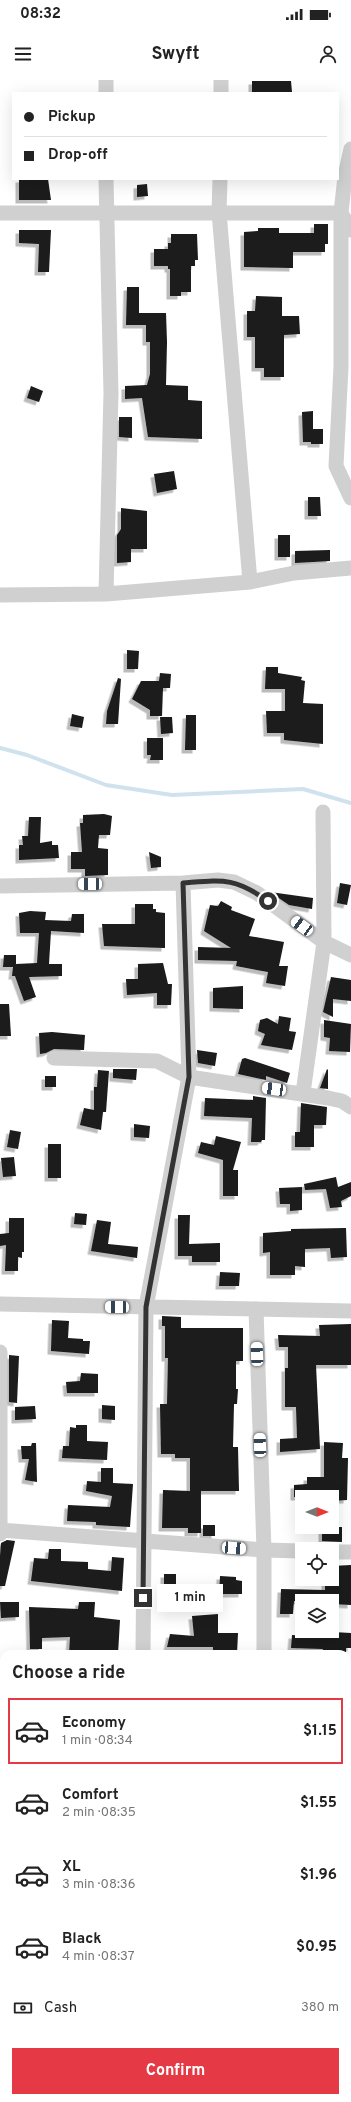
<!DOCTYPE html>
<meta charset="utf-8">
<style>
:root{--surface:#fff;--page:#f2f2f2;--text:#222;--muted:#767676;--line:#e0e0e0;--accent:#e63946}
body{margin:0;font-family:Overpass,sans-serif;background:var(--page);color:var(--text);height:100vh;display:flex;flex-direction:column;font-size:15px;white-space:nowrap}
*{box-sizing:border-box;margin:0}
p{font-size:13px;color:var(--muted)}
.icon{flex:none;width:22px;height:22px;fill:none;stroke:currentColor;stroke-width:2;stroke-linecap:round;stroke-linejoin:round}
.map{position:relative;flex:1;overflow:hidden}
.sheet{position:absolute;left:0px;top:1570px;width:351px;height:452px;display:flex;flex-direction:column;background:var(--surface);border-radius:12px 12px 0 0;box-shadow:0 4px 16px #0002}
.sheet>*{flex:none}
.hud{position:absolute;left:12px;top:12px;width:327px;height:88px;border-radius:0px;box-shadow:0 4px 16px #0002;display:grid;align-content:center;height:88px;padding:0 12px;background:var(--surface)}
.needle{width:26px;rotate:90deg}
.controls{position:absolute;left:295px;top:1410px;display:grid;gap:8px}
.controls a{display:grid;place-items:center;width:44px;height:44px;border-radius:0px;background:var(--surface);box-shadow:0 4px 16px #0002;font-size:20px}
.end{position:absolute;width:18px;height:18px;margin:-9px;border:5px solid #333;background:#fff;box-shadow:0 0 0 2px #fff}
.from{border-radius:50%}
.bubble{position:absolute;height:28px;border-radius:0px;background:var(--surface);box-shadow:0 4px 16px #0002;font-size:13px;font-weight:700;line-height:28px;text-align:center}
.car{position:absolute;width:12px;height:24px;margin:-12px -6px;border-radius:5px;box-shadow:0 0 3px 1px #0007;background:linear-gradient(#fff 24%,#345 0 40%,#fff 0 76%,#345 0 86%,#fff 0)}
.hud b{display:flex;align-items:center;gap:14px;height:38px;font-size:15px}
.hud b+b{border-top:1px solid var(--line)}
.hud i{width:10px;height:10px;background:var(--text)}
ul{padding:0;list-style:none}
li{display:flex;align-items:center;gap:12px;height:66px;margin:0 8px 6px;padding:0 4px;border:2px solid transparent;border-radius:0px}
li div{flex:1}
li b{display:block;font-size:15px}
li em{font-style:normal;font-weight:700}
li.active{border-color:var(--accent)}
li>.icon{width:36px;height:36px;stroke-width:1.5}
h2{padding:0 12px;font-size:18px;line-height:48px}
.pay{display:flex;align-items:center;gap:10px;height:44px;padding:0 12px;font-size:15px}
.pay p{margin-inline-start:auto}
.action{display:flex;gap:8px;margin-top:auto;padding:8px 12px}
.action a{flex:1;height:46px;border-radius:0px;background:var(--accent);color:#fff;font-size:16px;font-weight:700;line-height:46px;text-align:center}
.status{display:flex;justify-content:space-between;align-items:center;height:28px;padding:0 20px;background:var(--surface);direction:ltr}
.status svg{height:11px;fill:currentColor}
header{display:flex;justify-content:space-between;align-items:center;height:52px;padding:0 12px;background:var(--surface);font-size:18px;font-weight:700}
.map>svg:first-child{display:block}
.lines{fill:none;stroke-linecap:round;stroke-linejoin:round}
.stream{stroke:#cfe2ee;stroke-width:4}
.building{fill:#1a1a1a;filter:url(#shadow)}
.minor{stroke:#d0d0d0;stroke-width:15}
.route{stroke:#333;stroke-width:5}
</style>
<div class="status"><b>08:32</b><svg viewBox="0 0 49 12"><path d="M0 12V9h3v3zM5 12V6h3v6zM10 12V3h3v9zM15 12V0h3v12zM26 1h20v11H26zM47 4h2v5h-2z"/></svg></div>
<header><svg class="icon" aria-label="menu" viewBox="0 0 24 24"><path d="M4 6h16M4 12h16M4 18h16"/></svg>Swyft<svg class="icon" aria-label="person" viewBox="0 0 24 24"><circle cx="12" cy="8" r="4"/><path d="M4 21q1-7 8-7t8 7"/></svg></header>
<div class="map">
<svg width="351" height="2022" viewBox="0 0 351 2022">
<defs>
<filter id="shadow"><feDropShadow dx="-3.5" dy="3.5" stdDeviation="0" flood-color="#0004"/></filter>
</defs>
<rect width="100%" height="100%" fill="#fff"/>
<g class="lines">
<!-- stream -->
<path class="stream" d="M0,668L27,675L106,705L172,715L303,709L351,723"/>
</g>
<!-- building -->
<path class="building" d="M252,1H291L292,12L252,13Z
M19,99H48L51,120H19Z
M147,104L148,116L137,117V105Z
M314,144H328V164H325V172H293V188L244,187V152L258,151V148H279V153H314Z
M19,150H51L49,192H38L39,164L19,163Z
M171,154H197L198,180H195V186H191V212H181V216H170V189H168V186H154V169H168V163H171Z
M127,207H139V233H166L167,262L166,305L188,306V320L202,321V359L148,357L142,318L125,319V306L147,305L150,294V262H146V245H126Z
M256,216L282,217V236H299L300,254L284,255V297H264V288H255V257H247V231H255Z
M31,306L43,311L39,322L27,318Z
M313,331V349H323V364H311V362H303L302,332Z
M119,337H132V358L119,357Z
M174,391L177,409L157,413L154,394Z
M308,417H320L321,436H308Z
M121,428L147,431V469H131V482L117,483V455L121,449Z
M278,455H290V477H278Z
M330,470V481L295,483V471Z
M127,570L139,571L138,589H127Z
M266,587H278V593L302,597L301,600L305,601L303,623L323,624V664L284,660V653H267L266,631H285V609H265Z
M160,593L171,594L170,608H163L162,636H150V630L132,619L141,601H159Z
M118,598L121,599L118,644H106L107,631Z
M72,634L84,637L82,648L70,646Z
M186,635H196V670H185Z
M160,637H172L173,653L161,654Z
M147,658H163V680H150L151,675H147Z
M104,734L112,736L110,755H99L98,768L108,769V795L85,796V789H71V772H82L80,743H83V735Z
M29,737H41L40,763L52,761V765H58L59,778L19,780V765H23L22,756H28Z
M149,772L161,777V787L151,788Z
M340,803L351,805L347,825L337,823Z
M270,812L313,818L312,829L289,825Z
M221,821L232,827L231,830L255,839L249,856L284,862L279,886H288L285,906L266,903L268,892L236,886L237,881L198,880V867L231,868L204,851L210,825L218,826Z
M135,824H153V829H156V832L165,833V868L104,866L102,844H135Z
M30,831L46,832L45,840L71,841L72,834H84V853L51,851L49,884H62V896L29,897L36,917L24,921L15,896H12L13,887H3L4,875H16V884L37,883L39,853H20L19,833Z
M163,883L168,904H172L171,925H157V913L127,915L126,899H138V884Z
M331,897L351,900V921L333,919V937L323,932Z
M243,906V929L213,928V908Z
M0,924H9L11,956H0Z
M279,936L291,938L289,951L296,952L292,970L261,965L265,954L258,951L260,940L267,938L278,944Z
M324,940L351,944L350,972L329,971L330,958L324,957Z
M52,952L85,955L84,970L54,969L46,973L40,974L39,953Z
M197,970L217,973L215,986L198,983Z
M245,978L290,993L287,1003L266,996V1000L238,994L242,979Z
M113,989H137L136,1000L113,998Z
M327,989L328,990V1009L320,1008Z
M98,990L109,991L106,1032H103L101,1050L80,1045L84,1028L94,1030V1007H97Z
M45,996H56V1007H45Z
M253,1016L266,1018L265,1060H262L261,1062H251L252,1038L204,1036L205,1018L253,1020Z
M301,1023L327,1027L326,1045H314V1067H295V1052H300Z
M134,1044L150,1046L149,1058L134,1057Z
M10,1050L21,1052L18,1069L7,1067Z
M216,1056L241,1062L233,1090H238V1116H223V1080L198,1073L201,1062L214,1065Z
M48,1064H61V1098H48Z
M14,1077L16,1096L3,1097L1,1078Z
M336,1097L338,1107L351,1102V1116L341,1121L342,1127L330,1128L326,1109L305,1110L304,1104Z
M302,1107V1130L290,1131V1124H280L279,1108Z
M75,1133L87,1134L86,1145L74,1144Z
M178,1135H190L189,1164L220,1163V1182H192V1176H178Z
M9,1138H24V1172H22V1178L18,1177V1191H5L6,1165L0,1166V1154L9,1153Z
M97,1140L111,1142L108,1164L138,1167L137,1178L91,1171Z
M346,1148L347,1177L331,1178L330,1168L305,1169V1187L295,1186V1195H270V1172L263,1173V1153L291,1151V1149Z
M220,1192L240,1193L239,1206H219Z
M162,1236L181,1237V1248H243V1281H236V1309H238L237,1324H234L233,1367H238L239,1411H201V1453H188V1448H162L163,1410L190,1411V1378H175V1374H161L160,1324H167L168,1278H165V1246H162Z
M52,1240L69,1241L68,1258L83,1259V1261H90L89,1274L51,1271Z
M351,1244V1285H316L320,1369L280,1372V1359L297,1358L296,1327H285V1288H288V1267H279L278,1255L320,1256L319,1245Z
M9,1275L19,1276L17,1323L9,1322Z
M81,1293L98,1294V1313H67L66,1302L80,1301Z
M102,1325L115,1326V1340L102,1339Z
M35,1326L36,1339L15,1340V1327Z
M76,1345H87V1361L108,1362L107,1380L62,1378L63,1366H69L70,1347L76,1348Z
M324,1362L343,1363L342,1378H348L347,1420L332,1421V1417H294V1405L307,1404V1397H324Z
M32,1363H36L37,1402L25,1400L29,1379H22L21,1366H31Z
M101,1388H113V1403L133,1404L130,1447L96,1445V1442L67,1441L68,1425L110,1427L112,1416L86,1411L87,1401L101,1402Z
M203,1445H215V1456H203Z
M322,1447H342V1462L322,1461Z
M7,1460L15,1461L5,1506H0V1476L1,1463Z
M49,1469H61V1481L88,1482V1489L111,1491L112,1477L124,1478L122,1511L31,1501L34,1478L48,1479Z
M351,1485V1525L332,1524V1521H294L293,1534H280L281,1509L325,1510V1499H332V1486Z
M164,1494H176V1509H164Z
M220,1496L236,1497V1500L242,1501V1514H219Z
M0,1522H19V1537L1,1538Z
M79,1522H95L94,1537L120,1540L118,1574H69L70,1557L42,1558V1569H30L29,1527L78,1529Z
M218,1534V1553H238L237,1574H213V1567H167L170,1554L194,1556L192,1536Z
M333,1552L351,1553V1568H346V1574H322L323,1569L291,1568L292,1555L323,1557L333,1556Z"/>
<g class="lines">
<!-- minor -->
<path class="minor" d="M106,0V13
M221,13V0
M351,69L345,96L341,133V287L336,386L351,418
M220,99L219,132L250,502
M0,133H341L351,150
M106,514L111,313L106,99
M0,515L106,514L250,502L294,493L351,488
M0,806L183,803L218,800L234,802L257,813L324,862L351,875
M54,978L157,981L189,997L328,1018L342,1021L351,1027
M303,1013L324,862L323,732
M0,1224L351,1231
M256,1229L264,1470V1574
M0,1272V1454
M0,1450L264,1470L302,1471
M332,1472H351
M143,1574L146,1227L189,997L183,803
M0,1637L4,1652
M347,1869H351
M0,1937H4
M39,2022V2018"/>
</g>
<g class="lines">
<!-- route -->
<path class="route" d="M143,1518L146,1227L189,997L183,803C223,800 234,797 268,821"/>
</g>
</svg>
<div class="controls">
<a><svg class="needle" viewBox="-14 -14 28 28"><path d="M0-13l5 13h-10z" fill="#e53935"/><path d="M0 13l5-13h-10z" fill="#767676"/></svg></a>
<a><svg class="icon" aria-label="locate" viewBox="0 0 24 24"><circle cx="12" cy="12" r="6"/><path d="M12 2v4M12 18v4M2 12h4M18 12h4"/></svg></a>
<a><svg class="icon" aria-label="layers" viewBox="0 0 24 24"><path d="M12 4l9 5-9 5-9-5zM3 14l9 5 9-5"/></svg></a>
</div>
<i class="end from" style="left:268px;top:821px"></i>
<i class="end" style="left:143px;top:1518px"></i>
<div class="bubble" style="left:157px;top:1504px;width:66px">1 min</div>
<i class="car" style="left:90px;top:804px;rotate:270deg"></i>
<i class="car" style="left:302px;top:846px;rotate:306deg"></i>
<i class="car" style="left:274px;top:1009px;rotate:278deg"></i>
<i class="car" style="left:117px;top:1227px;rotate:271deg"></i>
<i class="car" style="left:257px;top:1274px;rotate:358deg"></i>
<i class="car" style="left:260px;top:1365px;rotate:358deg"></i>
<i class="car" style="left:234px;top:1468px;rotate:94deg"></i>
<div class="hud">
<b><i class="from"></i>Pickup</b>
<b><i></i>Drop-off</b>
</div>
<section class="sheet">
<h2>Choose a ride</h2>
<ul>
<li class="active"><svg class="icon" aria-label="car" viewBox="0 0 24 24"><path d="M5 17H2v-5l4-1 3-4h7l3 4 3 1v5h-3M9 17h6M6 11h13"/><circle cx="7" cy="17" r="2"/><circle cx="17" cy="17" r="2"/></svg><div><b>Economy</b><p>1 min · 08:34</p></div><em>$1.15</em></li>
<li><svg class="icon" aria-label="car" viewBox="0 0 24 24"><path d="M5 17H2v-5l4-1 3-4h7l3 4 3 1v5h-3M9 17h6M6 11h13"/><circle cx="7" cy="17" r="2"/><circle cx="17" cy="17" r="2"/></svg><div><b>Comfort</b><p>2 min · 08:35</p></div><em>$1.55</em></li>
<li><svg class="icon" aria-label="car" viewBox="0 0 24 24"><path d="M5 17H2v-5l4-1 3-4h7l3 4 3 1v5h-3M9 17h6M6 11h13"/><circle cx="7" cy="17" r="2"/><circle cx="17" cy="17" r="2"/></svg><div><b>XL</b><p>3 min · 08:36</p></div><em>$1.96</em></li>
<li><svg class="icon" aria-label="car" viewBox="0 0 24 24"><path d="M5 17H2v-5l4-1 3-4h7l3 4 3 1v5h-3M9 17h6M6 11h13"/><circle cx="7" cy="17" r="2"/><circle cx="17" cy="17" r="2"/></svg><div><b>Black</b><p>4 min · 08:37</p></div><em>$0.95</em></li>
</ul>
<div class="pay"><svg class="icon" aria-label="cash" viewBox="0 0 24 24"><path d="M3 7h18v10H3z"/><circle cx="12" cy="12" r="2"/></svg>Cash<p>380 m</p></div>
<div class="action"><a>Confirm</a></div>
</section>
</div>
